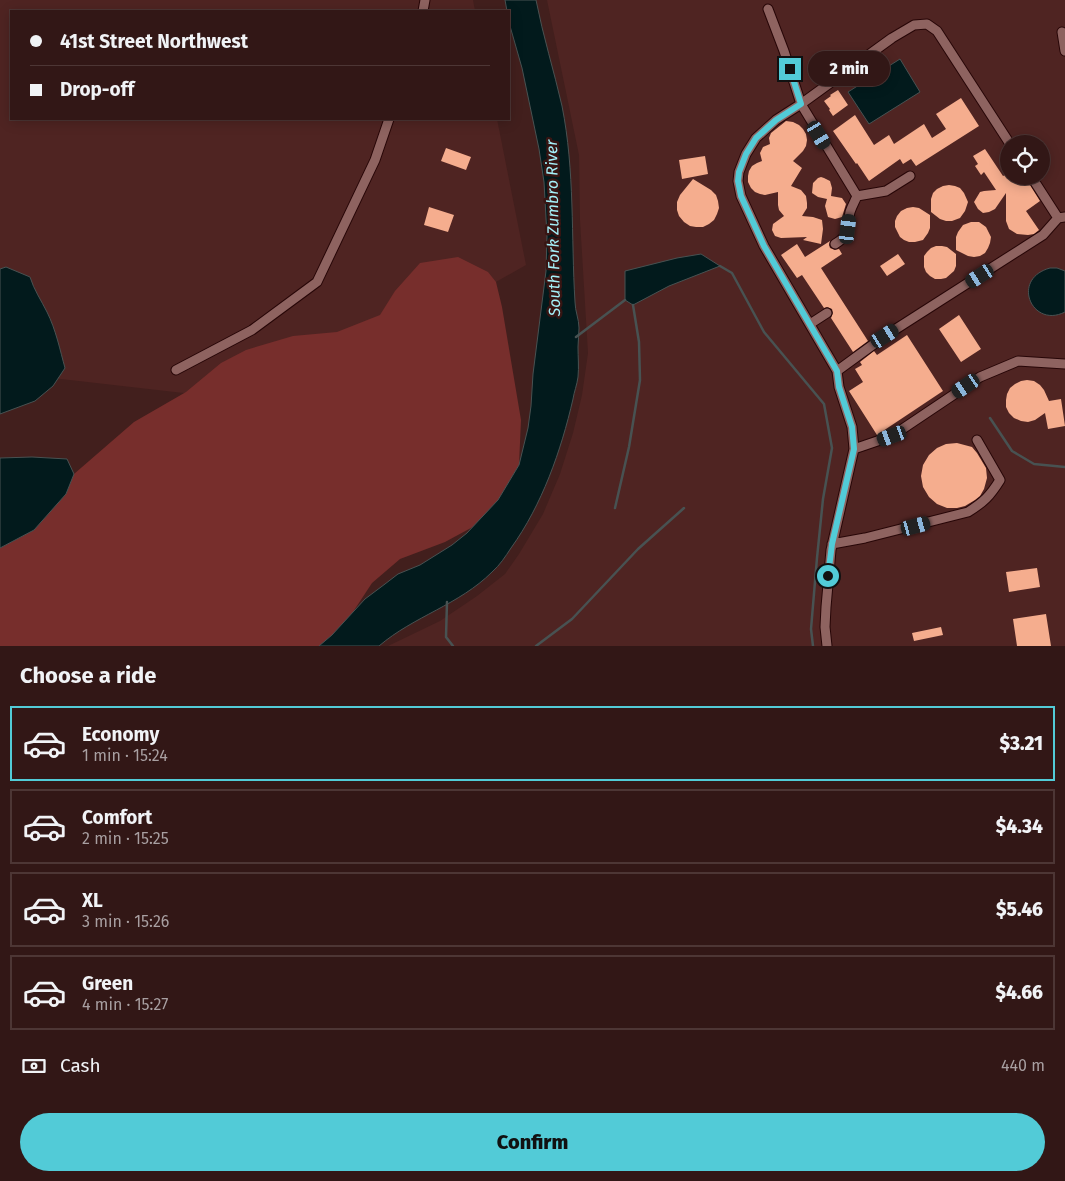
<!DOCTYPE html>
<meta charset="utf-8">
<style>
:root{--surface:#321716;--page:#3a201f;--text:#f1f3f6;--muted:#a89fa1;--line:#4d3635;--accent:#52cbd7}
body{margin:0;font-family:"Fira Sans",sans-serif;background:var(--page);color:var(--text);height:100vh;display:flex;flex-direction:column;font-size:19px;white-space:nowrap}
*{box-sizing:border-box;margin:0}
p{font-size:16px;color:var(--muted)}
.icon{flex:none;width:28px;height:28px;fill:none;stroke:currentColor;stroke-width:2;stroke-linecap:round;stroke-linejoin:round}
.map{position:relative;height:646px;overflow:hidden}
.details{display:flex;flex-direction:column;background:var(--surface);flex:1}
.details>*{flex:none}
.top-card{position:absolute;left:10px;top:10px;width:500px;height:110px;border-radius:0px;box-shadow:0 2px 12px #0003,0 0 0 1px var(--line);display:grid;align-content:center;height:110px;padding:0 20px;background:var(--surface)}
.fabs{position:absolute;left:1000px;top:135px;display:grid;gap:10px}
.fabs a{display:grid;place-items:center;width:50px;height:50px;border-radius:50%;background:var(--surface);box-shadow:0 2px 12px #0003,0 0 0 1px var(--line);font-size:25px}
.end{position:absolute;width:22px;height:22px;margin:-11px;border:6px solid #52cbd7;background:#111;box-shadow:0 0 0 2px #111}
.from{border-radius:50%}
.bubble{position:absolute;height:35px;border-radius:18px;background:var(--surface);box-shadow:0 2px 12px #0003,0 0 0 1px var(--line);font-size:16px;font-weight:800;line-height:35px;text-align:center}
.car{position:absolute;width:15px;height:30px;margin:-15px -8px;border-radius:6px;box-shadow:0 0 4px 1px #0007;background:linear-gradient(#222 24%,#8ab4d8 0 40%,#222 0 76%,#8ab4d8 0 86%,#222 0)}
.top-card b{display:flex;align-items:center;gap:18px;height:48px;font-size:19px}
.top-card b+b{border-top:1px solid var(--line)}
.top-card i{width:12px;height:12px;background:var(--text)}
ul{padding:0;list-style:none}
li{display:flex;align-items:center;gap:15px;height:75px;margin:0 10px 8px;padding:0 10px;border:2px solid var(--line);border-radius:0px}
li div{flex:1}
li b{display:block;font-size:19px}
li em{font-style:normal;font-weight:800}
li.selected{border-color:var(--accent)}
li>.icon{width:45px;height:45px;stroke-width:1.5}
h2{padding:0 20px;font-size:22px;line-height:60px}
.pay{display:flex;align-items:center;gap:12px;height:55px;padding:0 20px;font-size:19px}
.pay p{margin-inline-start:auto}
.primary-button{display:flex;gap:10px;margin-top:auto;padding:10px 20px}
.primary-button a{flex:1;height:58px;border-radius:30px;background:var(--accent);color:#111;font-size:20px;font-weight:800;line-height:58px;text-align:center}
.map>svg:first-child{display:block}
.built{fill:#4f2422;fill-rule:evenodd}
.green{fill:#772e2c}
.water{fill:#021a1c;stroke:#485252}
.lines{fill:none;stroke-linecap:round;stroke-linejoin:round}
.stream{stroke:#485252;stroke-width:2.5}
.building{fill:#f5ad8e}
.minor-casing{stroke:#270607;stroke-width:11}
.minor{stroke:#8e6360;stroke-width:9}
.route{stroke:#52cbd7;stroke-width:6}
.labels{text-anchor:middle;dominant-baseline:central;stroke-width:5;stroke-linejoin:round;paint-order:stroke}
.water-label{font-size:16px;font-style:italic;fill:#a5f1f9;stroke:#371513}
</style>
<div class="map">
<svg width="1065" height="646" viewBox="0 0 1065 646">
<rect width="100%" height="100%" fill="#421f1d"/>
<!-- built -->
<path class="built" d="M0,0H473L475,11H11V119H497L526,265L462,301L236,399L0,372Z
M547,0H1065V646H388L440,621L477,596L505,574L519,554L543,514L560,474L573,433L582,395L588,353L580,220L579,155ZM1009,144H1041V176H1009Z"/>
<!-- green -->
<path class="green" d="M458,257L488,272L496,282L502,307L521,420L519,465L493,516L445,542L400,559L372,583L351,615L332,635L324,646H0V548L34,530L66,494L74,474L134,422L186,392L221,363L246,350L293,336L337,332L380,315L395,291L420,263Z"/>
<!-- water -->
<path class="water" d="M505,0H536C543,36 554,71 562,106C575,171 571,237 575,302C575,311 579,319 579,328C579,334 578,341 578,347C578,357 579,367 578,377C577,385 574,392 573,399C561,451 542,505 511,548C505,557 500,565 492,572C459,605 414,616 379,646H319L332,635L365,599L385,584L398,574L420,565L452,545L467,533L498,500L519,465L528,428L531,406L533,374L546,271L547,236L544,182L539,149L522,68L510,26L509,11H507Z
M900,59L920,92L869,124L848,92Z
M701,254L720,266L669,286L633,305L625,300V271L677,258Z
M6,267L30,277C34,290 41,300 47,312C56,330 60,350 65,368L53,386L35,401L0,414V269Z
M1050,268H1057L1065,271V312C1032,329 1010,279 1050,268Z
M32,457L67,459L74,474L66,494L34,530L0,548V458Z"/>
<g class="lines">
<!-- stream -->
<path class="stream" d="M720,266L732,273L764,332L824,404L832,448L823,499L817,558L811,629L813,646
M576,337L625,300
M990,418L1012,451L1034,464L1065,467
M615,508L629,447L640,380L639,342L633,305
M447,602L446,637L453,646
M536,646L572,619L638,549L684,508"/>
</g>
<!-- building -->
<path class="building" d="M838,90L848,105L833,116L829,110L830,109L824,101L831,96L830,95Z
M961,98L979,126L916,166L911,159L903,164L900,159L869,181L857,163L856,164L833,131L855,115L874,145L889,135L894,144L924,124L932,138L946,129L936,114Z
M786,121L793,122L799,125L803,129L806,134L807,140L806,146L803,151L793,161L802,168L791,186L801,190L806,196L807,203V208L802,216L813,217L822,220L823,229L821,244L803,240L807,237L781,238L775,236L772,230L773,224L784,216L779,210L778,205V192L765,195L760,194L755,192L751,188L748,182V176L749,171L752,166L757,163L762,161L760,153L763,147L770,144L769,138L771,133Z
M446,148L471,157L466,170L441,161Z
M985,149L1003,176L1009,173V176H1018L1021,180L1025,177L1040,201L1026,211L1039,230L1034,234L1028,235L1017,234L1009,229L1006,221V193L995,209L989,212L983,213L978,209L974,202L980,192L984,191L996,190L984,172L981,175L975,166L978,164L973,156Z
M705,156L708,174L682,179L679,160Z
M821,177L824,178L830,181L832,188L831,196L842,198L846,204L842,217L835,219L828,217L825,206L827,199L818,197L812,193L813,183L818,178Z
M693,179L711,190L716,195L718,201L719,208L717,214L714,220L709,224L703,227H696L690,226L684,222L679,216L677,210V202L680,195Z
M949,185L955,186L960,188L964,193L968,202L965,211L960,218L952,221H946L940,219L931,212V199L933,193L937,189L943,186Z
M429,207L454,215L448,232L424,225Z
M913,207L919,208L930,215V228L928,233L923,240L915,242H909L904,240L900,237L895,227V221L897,216L901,211L907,208Z
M971,222H979L986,227L991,237L990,243L988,248L985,253L980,256L974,257L968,256L956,250V237L958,232L963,225Z
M830,241L829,245L830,248L835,250L839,249L842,254L821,268L868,341L853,352L831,318L833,313L832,309L827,307L824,308L802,275L797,278L781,255L797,244L805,257Z
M936,246H942L947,247L956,254V266L954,271L946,278L941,279H935L930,276L926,272L924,267V256L927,252L931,248Z
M898,254L905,264L887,276L880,266Z
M959,315L981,349L961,362L939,329Z
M907,335L943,391L877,435L849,391L863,382L855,369L862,365L860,362L874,351L877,355Z
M1027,380L1034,381L1040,385L1044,390L1049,401L1061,399L1065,426L1048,429L1045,413L1035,420L1028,422L1021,421L1014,418L1009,413L1006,407V400L1007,394L1010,388L1015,384L1021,381Z
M957,443L972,447L977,453L986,468L987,478L984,489L980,496L975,500L965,506L957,508H947L937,504L929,497L923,487L921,476L923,465L929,455L937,448L946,444Z
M1037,568L1040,587L1009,592L1006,572Z
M1046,614L1051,646H1017L1013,619Z
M941,627L943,635L914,641L912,633Z"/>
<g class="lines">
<defs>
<path id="minor" d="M768,9L784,51L801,104L857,196L886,191L910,176
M423,11L425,0
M1062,32L1065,51
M1031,176L1058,218
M835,244C852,234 846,228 850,212C852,206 855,201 857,196
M810,324L827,313
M176,370L252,330L317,282L375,160L389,119
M837,371L885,336L1043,235L1058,218L1065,217
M854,449L892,436L980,377L1018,361L1065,364
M832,544L865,538L968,512C984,502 990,496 1000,480L977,440
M827,646L825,627L826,607L831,550L854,449L852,427L839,387L837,371L764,246L741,196L738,181L739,172L746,154L756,138L776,120L801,104L892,38L914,25L927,24L937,31L1010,144"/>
</defs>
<!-- minor casing -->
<use href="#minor" class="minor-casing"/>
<!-- minor -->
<use href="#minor" class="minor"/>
</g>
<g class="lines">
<!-- route -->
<path class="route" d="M790,69L801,104L776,120L756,138L746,154L739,172L738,181L741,196L764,246L837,371L839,387L852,427L854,449L832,544L828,576"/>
</g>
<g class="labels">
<!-- water labels -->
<g class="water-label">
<text transform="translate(553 228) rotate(-91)">South Fork Zumbro River</text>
</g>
</g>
</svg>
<div class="fabs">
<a><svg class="icon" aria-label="locate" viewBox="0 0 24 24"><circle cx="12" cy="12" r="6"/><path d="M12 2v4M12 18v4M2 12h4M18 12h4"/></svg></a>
</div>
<i class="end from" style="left:828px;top:576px"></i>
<i class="end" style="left:790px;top:69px"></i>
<div class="bubble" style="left:808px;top:51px;width:82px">2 min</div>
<i class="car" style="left:819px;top:135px;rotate:149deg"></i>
<i class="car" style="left:848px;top:229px;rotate:7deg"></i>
<i class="car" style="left:980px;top:276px;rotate:238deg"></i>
<i class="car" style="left:885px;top:336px;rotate:57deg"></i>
<i class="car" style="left:966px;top:386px;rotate:236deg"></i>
<i class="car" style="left:892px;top:436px;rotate:250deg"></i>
<i class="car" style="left:916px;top:526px;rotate:75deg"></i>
<div class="top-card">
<b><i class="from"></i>41st Street Northwest</b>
<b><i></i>Drop-off</b>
</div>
</div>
<section class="details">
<h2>Choose a ride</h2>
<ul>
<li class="selected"><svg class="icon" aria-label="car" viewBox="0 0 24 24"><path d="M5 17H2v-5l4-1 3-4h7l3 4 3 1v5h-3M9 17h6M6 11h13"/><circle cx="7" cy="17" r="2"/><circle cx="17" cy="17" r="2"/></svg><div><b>Economy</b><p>1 min · 15:24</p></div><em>$3.21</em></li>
<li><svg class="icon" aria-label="car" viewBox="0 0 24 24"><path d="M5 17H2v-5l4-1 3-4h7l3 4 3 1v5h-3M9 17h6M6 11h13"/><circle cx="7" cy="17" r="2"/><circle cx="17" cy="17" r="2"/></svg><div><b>Comfort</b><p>2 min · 15:25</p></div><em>$4.34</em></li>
<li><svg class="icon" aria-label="car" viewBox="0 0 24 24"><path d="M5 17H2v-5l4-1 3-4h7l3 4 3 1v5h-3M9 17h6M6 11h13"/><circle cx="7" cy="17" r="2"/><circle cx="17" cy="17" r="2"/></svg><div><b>XL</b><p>3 min · 15:26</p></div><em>$5.46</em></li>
<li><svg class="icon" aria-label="car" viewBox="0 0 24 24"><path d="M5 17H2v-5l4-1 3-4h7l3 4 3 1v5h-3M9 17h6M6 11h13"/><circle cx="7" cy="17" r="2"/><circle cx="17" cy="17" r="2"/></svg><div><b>Green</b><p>4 min · 15:27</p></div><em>$4.66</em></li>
</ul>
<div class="pay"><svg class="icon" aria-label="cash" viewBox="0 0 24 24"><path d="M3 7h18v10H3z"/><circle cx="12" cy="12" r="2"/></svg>Cash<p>440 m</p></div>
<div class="primary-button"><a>Confirm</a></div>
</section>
